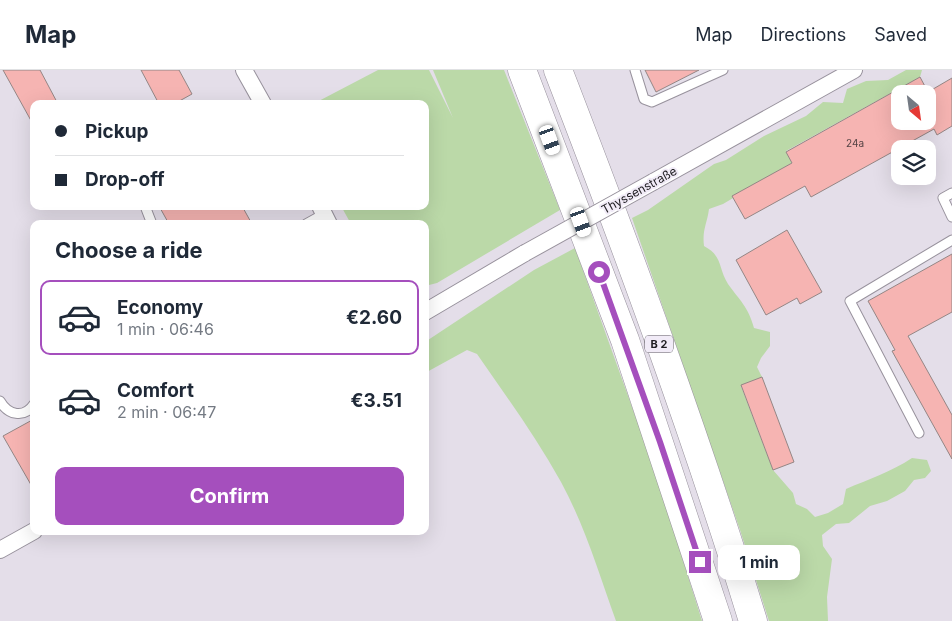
<!DOCTYPE html>
<meta charset="utf-8">
<style>
:root{--surface:#fff;--page:#f6f6f7;--text:#1f2937;--muted:#747a83;--line:#e0e1e3;--accent:#a54fbd}
body{margin:0;font-family:Inter,sans-serif;background:var(--page);color:var(--text);height:100vh;display:flex;flex-direction:column;font-size:19px;white-space:nowrap}
*{box-sizing:border-box;margin:0}
p{font-size:16px;color:var(--muted)}
.icon{flex:none;width:28px;height:28px;fill:none;stroke:currentColor;stroke-width:2;stroke-linecap:round;stroke-linejoin:round}
.map{position:relative;flex:1;overflow:hidden}
.panel{position:absolute;left:30px;top:150px;width:399px;height:315px;display:flex;flex-direction:column;background:var(--surface);border-radius:10px;box-shadow:0 5px 20px #0002}
.panel>*{flex:none}
.banner{position:absolute;left:30px;top:30px;width:399px;height:110px;border-radius:10px;box-shadow:0 5px 20px #0002;display:grid;align-content:center;height:110px;padding:0 25px;background:var(--surface)}
.needle{width:32px;rotate:151deg}
.tools{position:absolute;left:891px;top:15px;display:grid;gap:10px}
.tools a{display:grid;place-items:center;width:45px;height:45px;border-radius:10px;background:var(--surface);box-shadow:0 5px 20px #0002;font-size:25px}
.end{position:absolute;width:22px;height:22px;margin:-11px;border:6px solid #a54fbd;background:#fff;box-shadow:0 0 0 2px #fff}
.from{border-radius:50%}
.bubble{position:absolute;height:35px;border-radius:10px;background:var(--surface);box-shadow:0 5px 20px #0002;font-size:16px;font-weight:700;line-height:35px;text-align:center}
.car{position:absolute;width:15px;height:30px;margin:-15px -8px;border-radius:6px;box-shadow:0 0 4px 1px #0007;background:linear-gradient(#fff 24%,#345 0 40%,#fff 0 76%,#345 0 86%,#fff 0)}
.banner b{display:flex;align-items:center;gap:18px;height:48px;font-size:19px}
.banner b+b{border-top:1px solid var(--line)}
.banner i{width:12px;height:12px;background:var(--text)}
ul{padding:0;list-style:none}
li{display:flex;align-items:center;gap:15px;height:75px;margin:0 10px 8px;padding:0 15px;border:2px solid transparent;border-radius:10px}
li div{flex:1}
li b{display:block;font-size:19px}
li em{font-style:normal;font-weight:700}
li.current{border-color:var(--accent)}
li>.icon{width:45px;height:45px;stroke-width:1.5}
h2{padding:0 25px;font-size:22px;line-height:60px}
.primary-button{display:flex;gap:10px;margin-top:auto;padding:10px 25px}
.primary-button a{flex:1;height:58px;border-radius:10px;background:var(--accent);color:#fff;font-size:20px;font-weight:700;line-height:58px;text-align:center}
header{display:flex;align-items:center;gap:30px;box-sizing:border-box;height:70px;padding:0 25px;background:var(--surface);border-bottom:1px solid var(--line)}
header strong{font-size:24px}
nav{display:flex;gap:28px;margin-inline-start:auto;font-size:18px}
.map>svg:first-child{display:block}
.green{fill:#bbd9a8}
.building{fill:#f6b4b2;stroke:#948685;fill-rule:evenodd}
.lines{fill:none;stroke-linecap:round;stroke-linejoin:round}
.lane-casing{stroke:#98929d;stroke-width:11}
.street-casing{stroke:#98929d;stroke-width:18}
.highway-casing{stroke:#98929d;stroke-width:29}
.lane{stroke:#fff;stroke-width:9}
.street{stroke:#fff;stroke-width:16}
.highway{stroke:#fff;stroke-width:28}
.street-bridge-casing{stroke:#98929d;stroke-width:18;stroke-linecap:butt}
.street-bridge{stroke:#fff;stroke-width:16}
.route{stroke:#a54fbd;stroke-width:6}
.labels{text-anchor:middle;dominant-baseline:central;stroke-width:4;stroke-linejoin:round;paint-order:stroke}
.number-label{font-size:10px;fill:#554345}
.shield{fill:#f1ebf7;stroke:#5e5b61;stroke-width:1}
.shield-label{font-size:11px;font-weight:bold;fill:#1f1d21}
.street-label{font-size:12px;fill:#1f1d21;stroke:#f1ebf7}
</style>
<header>
<strong>Map</strong>
<nav><a>Map</a><a>Directions</a><a>Saved</a></nav>
</header>
<div class="map">
<svg width="952" height="551" viewBox="0 0 952 551">
<rect width="100%" height="100%" fill="#e4dee9"/>
<!-- green -->
<path class="green" d="M378,0H429L453,48L433,0H504L560,140L437,213L425,216V154H351L341,136H425V34H313Z
M906,0H922L920,7L786,81L792,93L723,134L709,139C707,154 702,160 704,176C723,186 718,198 728,214C740,231 748,236 754,258L770,262V276L761,288L757,297L762,307L741,316L773,400L793,423L796,434L807,439L815,447L828,443L843,434L846,419C869,409 891,402 912,388L927,390L931,401L925,408L914,410L905,421L887,431L870,436L849,453L836,454L822,465L823,476L832,489L827,527L828,551H769L740,460L632,148L648,140L714,94L726,90L764,66L806,46L823,32L843,33L847,19L866,11L888,10Z
M575,178L655,401L702,551H616C599,504 585,456 561,412C536,367 506,326 477,284L467,280L425,303V272L534,200Z"/>
<!-- building -->
<path class="building" d="M3,0H40L58,34H34V56Z
M141,0H179L192,24L174,34H159Z
M645,0H699L656,22Z
M920,7L928,22L952,8V56L937,65L934,59L811,127L805,116L745,149L732,126L792,93L786,82ZM900,24H928V51H900Z
M159,136H242L252,154H169Z
M787,160L822,222L800,234L797,228L766,245L736,190Z
M952,184V242L908,266L952,345V389L892,281L895,280L868,231Z
M762,307L794,392L773,400L741,315Z
M34,349V420L3,366Z"/>
<g class="lines">
<defs>
<path id="lane" d="M635,0L644,29L652,32L723,0
M952,123L943,128L952,147
M145,136L152,154
M306,154L324,144
M0,331C8,345 24,349 34,334
M919,363L850,231L952,170"/>
<path id="street" d="M244,0L263,34
M653,112L854,0
M320,136L329,154
M425,242L525,183
M0,480L34,461"/>
<path id="highway" d="M522,0L625,270L718,551
M558,0C628,181 696,365 753,551"/>
</defs>
<!-- lane casing -->
<use href="#lane" class="lane-casing"/>
<!-- street casing -->
<use href="#street" class="street-casing"/>
<!-- highway casing -->
<use href="#highway" class="highway-casing"/>
<!-- lane -->
<use href="#lane" class="lane"/>
<!-- street -->
<use href="#street" class="street"/>
<!-- highway -->
<use href="#highway" class="highway"/>
<defs>
<path id="street-bridge" d="M525,183L653,112"/>
</defs>
<!-- street-bridge casing -->
<use href="#street-bridge" class="street-bridge-casing"/>
<!-- street-bridge -->
<use href="#street-bridge" class="street-bridge"/>
</g>
<g class="lines">
<!-- route -->
<path class="route" d="M599,202L660,372L700,492"/>
</g>
<g class="labels">
<!-- number labels -->
<g class="number-label">
<text x="855" y="73">24a</text>
</g>
<!-- shield labels -->
<rect class="shield" x="645" y="265.5" width="28" height="17" rx="4"/>
<g class="shield-label">
<text x="659" y="274">B 2</text>
</g>
<!-- street labels -->
<g class="street-label">
<text transform="translate(639 120) rotate(-29)">Thyssenstraße</text>
</g>
</g>
</svg>
<div class="tools">
<a><svg class="needle" viewBox="-14 -14 28 28"><path d="M0-13l5 13h-10z" fill="#e53935"/><path d="M0 13l5-13h-10z" fill="#747a83"/></svg></a>
<a><svg class="icon" aria-label="layers" viewBox="0 0 24 24"><path d="M12 4l9 5-9 5-9-5zM3 14l9 5 9-5"/></svg></a>
</div>
<i class="end from" style="left:599px;top:202px"></i>
<i class="end" style="left:700px;top:492px"></i>
<div class="bubble" style="left:718px;top:475px;width:82px">1 min</div>
<i class="car" style="left:550px;top:70px;rotate:160deg"></i>
<i class="car" style="left:581px;top:152px;rotate:160deg"></i>
<div class="banner">
<b><i class="from"></i>Pickup</b>
<b><i></i>Drop-off</b>
</div>
<section class="panel">
<h2>Choose a ride</h2>
<ul>
<li class="current"><svg class="icon" aria-label="car" viewBox="0 0 24 24"><path d="M5 17H2v-5l4-1 3-4h7l3 4 3 1v5h-3M9 17h6M6 11h13"/><circle cx="7" cy="17" r="2"/><circle cx="17" cy="17" r="2"/></svg><div><b>Economy</b><p>1 min · 06:46</p></div><em>€2.60</em></li>
<li><svg class="icon" aria-label="car" viewBox="0 0 24 24"><path d="M5 17H2v-5l4-1 3-4h7l3 4 3 1v5h-3M9 17h6M6 11h13"/><circle cx="7" cy="17" r="2"/><circle cx="17" cy="17" r="2"/></svg><div><b>Comfort</b><p>2 min · 06:47</p></div><em>€3.51</em></li>
</ul>
<div class="primary-button"><a>Confirm</a></div>
</section>
</div>
